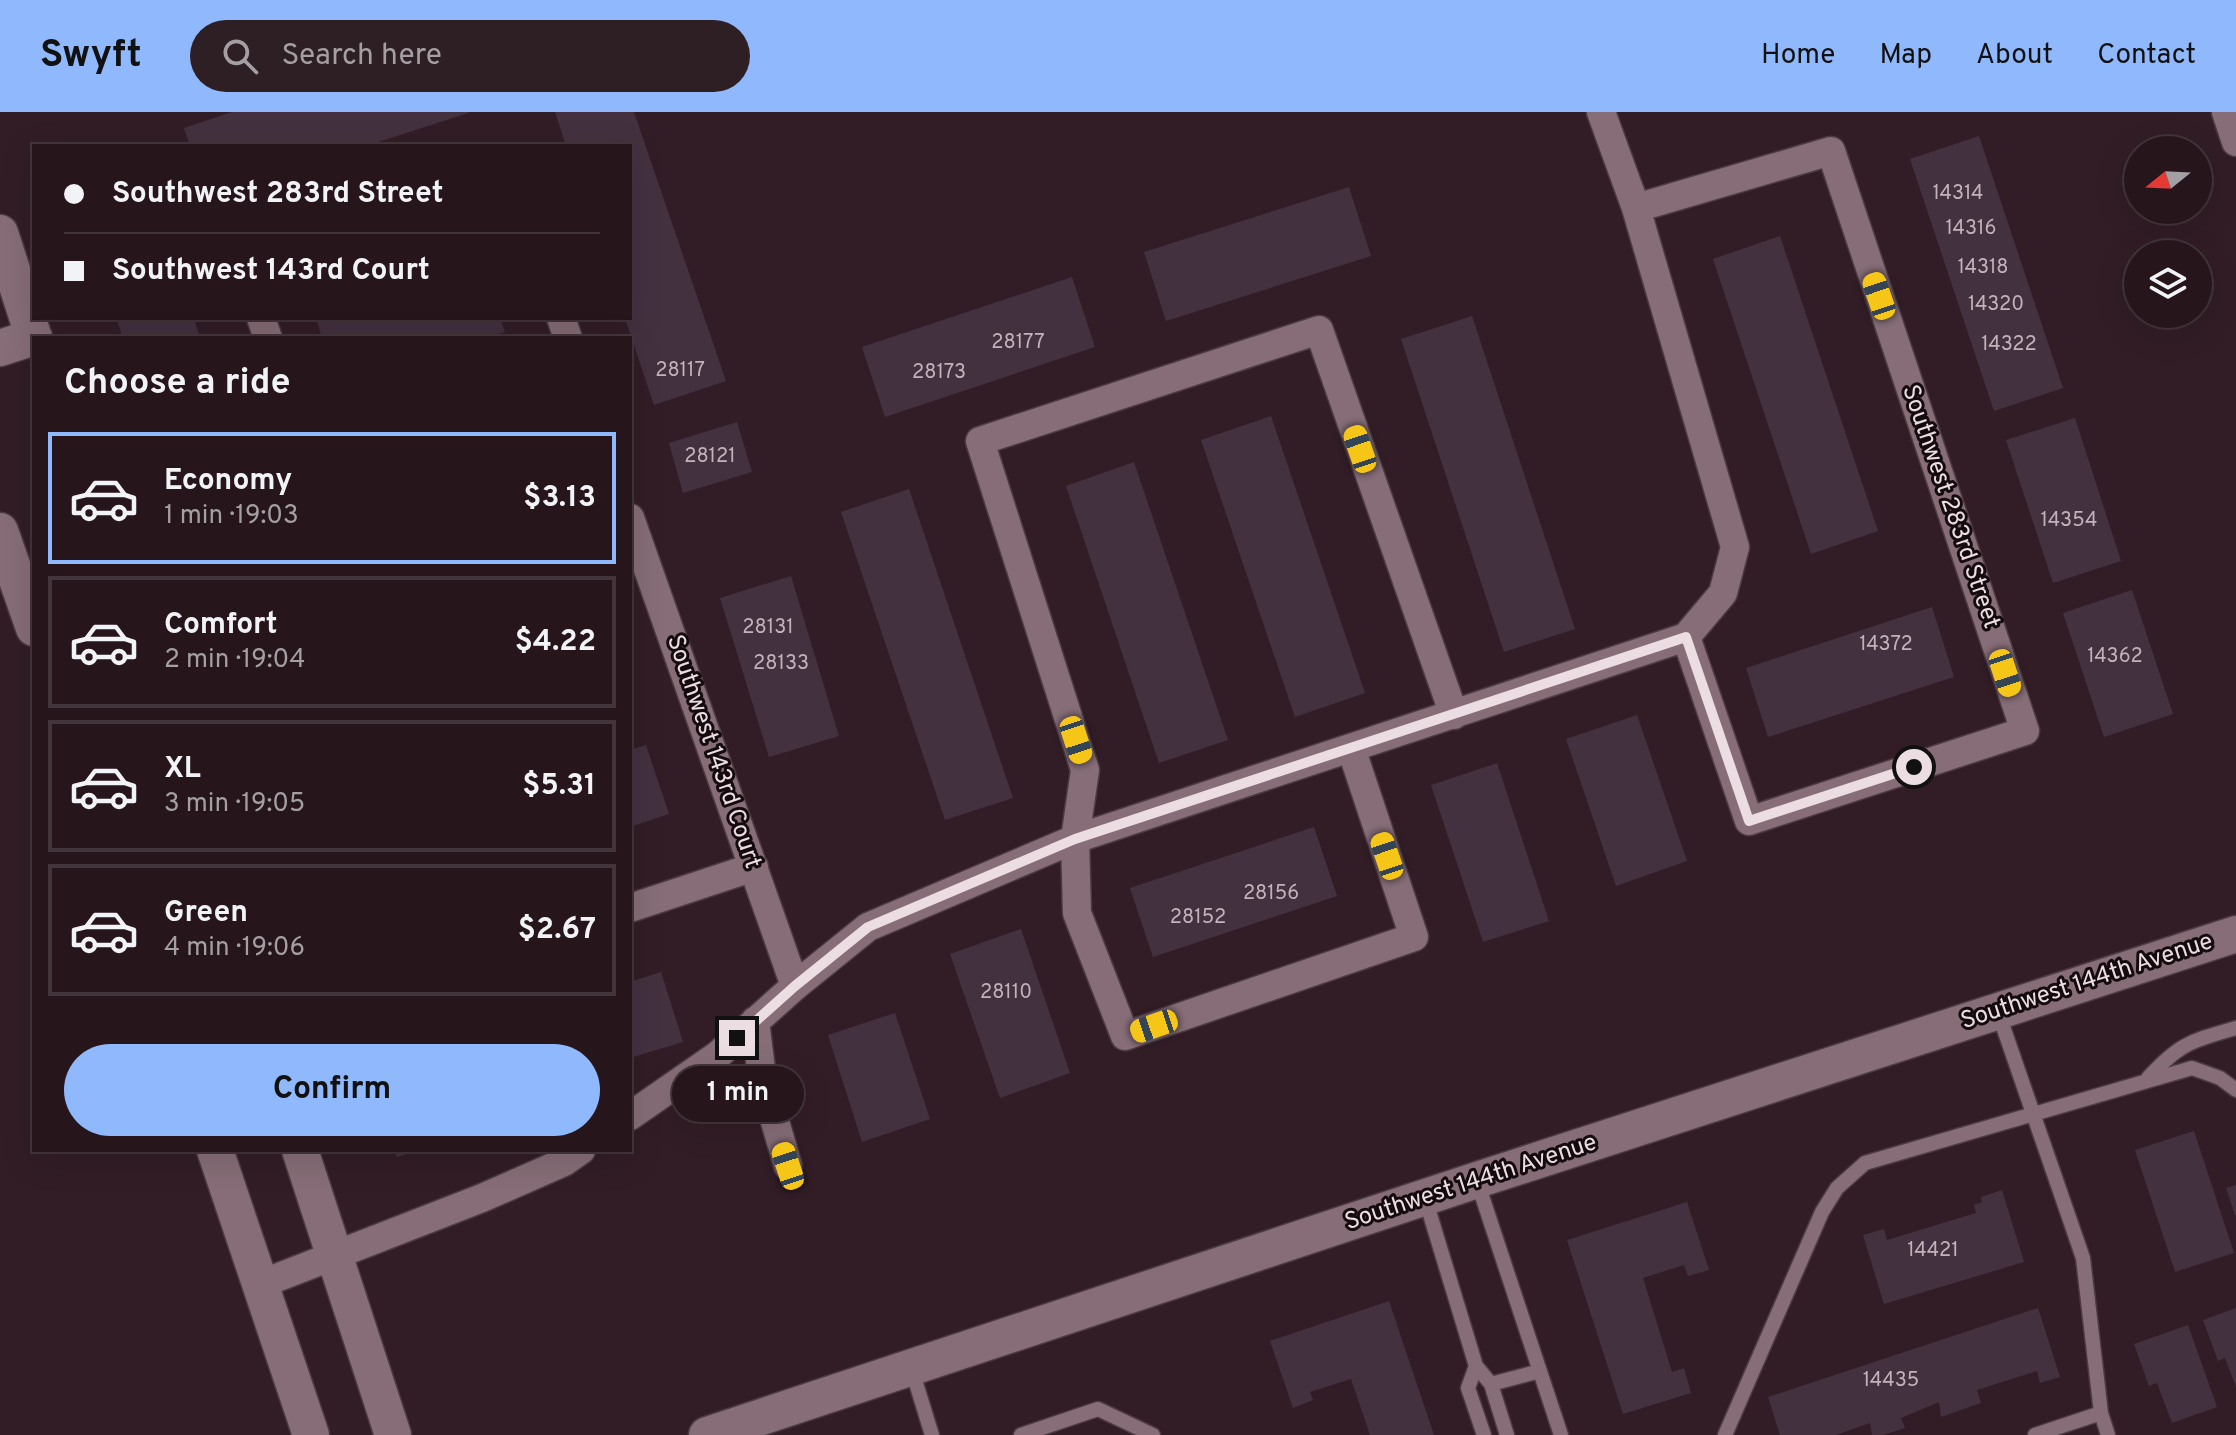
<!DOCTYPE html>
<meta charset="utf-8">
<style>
:root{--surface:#26161c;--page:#2e1f25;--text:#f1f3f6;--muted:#a49fa3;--line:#42353b;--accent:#90b8fd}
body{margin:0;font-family:Overpass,sans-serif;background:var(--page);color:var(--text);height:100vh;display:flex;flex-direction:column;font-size:30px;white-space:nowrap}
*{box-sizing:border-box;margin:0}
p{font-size:26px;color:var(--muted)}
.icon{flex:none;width:44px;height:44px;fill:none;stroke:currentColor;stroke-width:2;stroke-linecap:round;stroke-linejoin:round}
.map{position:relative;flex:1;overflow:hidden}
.details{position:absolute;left:32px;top:224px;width:600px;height:816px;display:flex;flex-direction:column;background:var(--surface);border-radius:0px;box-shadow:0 8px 32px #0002,0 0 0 2px var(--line)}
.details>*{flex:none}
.top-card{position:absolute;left:32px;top:32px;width:600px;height:176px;border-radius:0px;box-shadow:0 8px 32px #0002,0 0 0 2px var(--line);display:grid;align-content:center;height:176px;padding:0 32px;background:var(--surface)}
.needle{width:52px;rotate:252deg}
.controls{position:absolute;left:2124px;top:24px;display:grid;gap:16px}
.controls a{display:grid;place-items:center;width:88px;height:88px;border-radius:50%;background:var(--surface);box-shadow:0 8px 32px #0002,0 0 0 2px var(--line);font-size:40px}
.end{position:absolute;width:36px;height:36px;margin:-18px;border:10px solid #ecdde2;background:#111;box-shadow:0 0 0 4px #111}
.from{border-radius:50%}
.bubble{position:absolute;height:56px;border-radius:28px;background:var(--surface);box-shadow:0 8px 32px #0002,0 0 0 2px var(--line);font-size:26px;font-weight:700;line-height:56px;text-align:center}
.car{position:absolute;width:24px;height:48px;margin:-24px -12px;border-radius:10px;box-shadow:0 0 6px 2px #0007;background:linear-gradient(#f5c518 24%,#345 0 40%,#f5c518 0 76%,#345 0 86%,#f5c518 0)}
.top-card b{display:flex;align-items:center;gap:28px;height:76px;font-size:30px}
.top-card b+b{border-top:2px solid var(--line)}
.top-card i{width:20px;height:20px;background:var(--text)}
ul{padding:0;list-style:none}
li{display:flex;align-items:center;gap:24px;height:132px;margin:0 16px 12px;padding:0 16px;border:4px solid var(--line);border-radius:0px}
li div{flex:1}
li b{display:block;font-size:30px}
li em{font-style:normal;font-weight:700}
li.current{border-color:var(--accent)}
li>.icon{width:72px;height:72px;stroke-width:1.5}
h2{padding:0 32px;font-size:36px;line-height:96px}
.action{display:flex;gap:16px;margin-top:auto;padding:16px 32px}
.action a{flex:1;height:92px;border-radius:48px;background:var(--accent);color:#111;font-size:32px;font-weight:700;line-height:92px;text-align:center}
header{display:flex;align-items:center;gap:48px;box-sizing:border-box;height:112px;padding:0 40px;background:var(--accent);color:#111}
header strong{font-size:38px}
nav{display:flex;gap:44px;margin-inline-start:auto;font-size:28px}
.search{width:560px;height:72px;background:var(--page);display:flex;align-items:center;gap:20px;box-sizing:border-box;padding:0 28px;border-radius:44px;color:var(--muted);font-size:30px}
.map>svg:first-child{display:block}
.building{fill:#443140}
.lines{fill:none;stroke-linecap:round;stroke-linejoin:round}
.service-casing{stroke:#4c3a42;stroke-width:17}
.minor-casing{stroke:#4c3a42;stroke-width:31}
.tertiary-casing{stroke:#4c3a42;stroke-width:39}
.service{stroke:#866d77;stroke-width:14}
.minor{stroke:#866d77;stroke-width:28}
.tertiary{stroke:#866d77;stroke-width:36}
.route{stroke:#ecdde2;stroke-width:10}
.labels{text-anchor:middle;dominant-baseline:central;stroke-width:6;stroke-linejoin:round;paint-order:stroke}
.number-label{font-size:20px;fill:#c2b2ba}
.street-label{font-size:24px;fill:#ecdde2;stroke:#140b0e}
</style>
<header>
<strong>Swyft</strong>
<div class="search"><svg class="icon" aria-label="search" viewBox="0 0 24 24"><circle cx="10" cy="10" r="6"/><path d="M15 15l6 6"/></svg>Search here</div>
<nav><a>Home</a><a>Map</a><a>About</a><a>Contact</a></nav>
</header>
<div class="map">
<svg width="2236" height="1323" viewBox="0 0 2236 1323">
<rect width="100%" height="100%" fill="#321d26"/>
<!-- building -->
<path class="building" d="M232,0H468V1L366,34H190L184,16Z
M555,0H634L726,269L654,293L625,206H630V34H566Z
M1979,24L2063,276L1994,299L1910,47Z
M1349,75L1371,144L1166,209L1144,140Z
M1780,124L1878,419L1811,442L1713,147Z
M1072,165L1095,235L885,305L862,235Z
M1472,204L1575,517L1504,540L1401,227Z
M116,206H194L200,226H123Z
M316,206H500L505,220L487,226H322Z
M1271,304L1365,581L1295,605L1201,328Z
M2075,306L2121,449L2053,471L2006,328Z
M737,310L752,360L683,381L669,331Z
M1134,350L1228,628L1159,651L1066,374Z
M909,377L1013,686L945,708L841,400Z
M791,464L839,624L769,645L720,486Z
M2132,478L2173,602L2104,625L2063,501Z
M1932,495L1954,565L1768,625L1746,556Z
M1637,603L1687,749L1616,774L1566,627Z
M646,633L669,702L630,715V638Z
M1497,651L1549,809L1483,830L1431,673Z
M1314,715L1337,784L1153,845L1130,776Z
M1021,817L1070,961L1000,986L950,842Z
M661,860L683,930L630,946V870Z
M895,901L930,1007L862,1030L828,923Z
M2194,1019L2234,1141L2175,1160L2135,1038Z
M395,1038H417V1039L397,1045Z
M2236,1073V1103H2235L2226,1076Z
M2002,1078L2024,1150L1884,1192L1863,1123L1884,1117L1887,1128L1976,1101L1974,1093L1982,1090L1981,1085Z
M1687,1090L1709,1158L1688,1164L1684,1153L1643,1166L1672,1260L1684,1256L1691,1281L1623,1302L1567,1128Z
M1389,1189L1434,1323H1370L1351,1267L1310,1280L1313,1288L1293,1296L1270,1229Z
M2038,1196L2060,1265L2040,1271L2037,1259L1977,1278L1981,1291L1941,1305L1939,1290L1901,1306L1905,1316L1883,1323H1872L1870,1311L1836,1323H1780L1768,1285Z
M2236,1196V1275L2225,1246L2218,1249L2203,1208Z
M2188,1213L2217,1295L2172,1311L2157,1271L2149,1274L2134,1232Z"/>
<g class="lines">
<defs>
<path id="service" d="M1998,900L2083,1146L2101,1301L2108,1323
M2148,966C2180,931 2191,929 2236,916
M1477,1069L1561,1323
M1425,1086L1476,1254L1491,1272L1507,1323
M1476,1254L1468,1276L1484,1323
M911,1255L932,1323
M1491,1272L1540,1259
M1021,1323L1098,1297L1153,1323
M1725,1323L1822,1100L1837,1076L1865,1051L2192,956L2220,966L2236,978
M2035,1323L2101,1301"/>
<path id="minor" d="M2226,0L2236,30
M1636,96L1831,39L2025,619L1749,709L1686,525
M261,206L268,226
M561,206L568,226
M630,406L795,874
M1351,636L1414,825L1125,924L1077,801L1075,727L1085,658L980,329L1319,218L1454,603
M630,796L754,755
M755,909L762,965L788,1054
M630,1004L718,943L795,874L868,815L1075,727L1686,525L1723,481L1735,435L1636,96L1601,0
M261,1172L482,1086L564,1050L581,1038"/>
<path id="tertiary" d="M0,121L34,226
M0,236L34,225
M0,419L34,516
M215,1038L311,1323
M300,1038L393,1323
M707,1323L1477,1068L2236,822"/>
</defs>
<!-- service casing -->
<use href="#service" class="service-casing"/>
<!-- minor casing -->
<use href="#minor" class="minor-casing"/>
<!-- tertiary casing -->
<use href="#tertiary" class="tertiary-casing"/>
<!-- service -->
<use href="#service" class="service"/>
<!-- minor -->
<use href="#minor" class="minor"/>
<!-- tertiary -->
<use href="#tertiary" class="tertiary"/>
</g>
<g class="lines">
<!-- route -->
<path class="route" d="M737,926L795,874L868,815L1075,727L1686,525L1749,709L1914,655"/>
</g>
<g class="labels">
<!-- number labels -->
<g class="number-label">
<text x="1958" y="82">14314</text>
<text x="1971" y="117">14316</text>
<text x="1983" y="156">14318</text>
<text x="1996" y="193">14320</text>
<text x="1018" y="231">28177</text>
<text x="2009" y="233">14322</text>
<text x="680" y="259">28117</text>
<text x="939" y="261">28173</text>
<text x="710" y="345">28121</text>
<text x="2069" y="409">14354</text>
<text x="768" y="516">28131</text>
<text x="1886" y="533">14372</text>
<text x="2115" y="545">14362</text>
<text x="781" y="552">28133</text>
<text x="1271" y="782">28156</text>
<text x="1198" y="806">28152</text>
<text x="1006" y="881">28110</text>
<text x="1933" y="1139">14421</text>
<text x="1891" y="1269">14435</text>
</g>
<!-- street labels -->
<g class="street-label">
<text transform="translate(1950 395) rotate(71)">Southwest 283rd Street</text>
<text transform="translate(713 640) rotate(71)">Southwest 143rd Court</text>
<text transform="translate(2087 870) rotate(-18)">Southwest 144th Avenue</text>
<text transform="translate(1471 1071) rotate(-18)">Southwest 144th Avenue</text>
</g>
</g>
</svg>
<div class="controls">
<a><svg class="needle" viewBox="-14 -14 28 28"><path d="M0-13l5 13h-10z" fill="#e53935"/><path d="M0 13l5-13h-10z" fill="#a49fa3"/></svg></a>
<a><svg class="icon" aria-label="layers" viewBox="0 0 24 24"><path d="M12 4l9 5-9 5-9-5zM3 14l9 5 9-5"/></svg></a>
</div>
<i class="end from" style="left:1914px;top:655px"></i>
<i class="end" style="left:737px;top:926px"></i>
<div class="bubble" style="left:672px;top:954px;width:132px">1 min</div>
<i class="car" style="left:1879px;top:184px;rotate:341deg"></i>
<i class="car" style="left:1360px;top:337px;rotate:341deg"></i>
<i class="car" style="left:2005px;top:561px;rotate:162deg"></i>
<i class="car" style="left:1076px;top:628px;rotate:162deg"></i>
<i class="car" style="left:1387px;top:744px;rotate:341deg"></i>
<i class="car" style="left:1154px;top:914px;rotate:251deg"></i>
<i class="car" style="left:788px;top:1054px;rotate:342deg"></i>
<div class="top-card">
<b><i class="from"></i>Southwest 283rd Street</b>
<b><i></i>Southwest 143rd Court</b>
</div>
<section class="details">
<h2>Choose a ride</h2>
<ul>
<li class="current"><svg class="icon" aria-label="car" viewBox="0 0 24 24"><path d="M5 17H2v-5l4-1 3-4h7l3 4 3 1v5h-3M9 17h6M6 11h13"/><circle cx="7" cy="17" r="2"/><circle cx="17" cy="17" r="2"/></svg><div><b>Economy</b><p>1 min · 19:03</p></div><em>$3.13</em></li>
<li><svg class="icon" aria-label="car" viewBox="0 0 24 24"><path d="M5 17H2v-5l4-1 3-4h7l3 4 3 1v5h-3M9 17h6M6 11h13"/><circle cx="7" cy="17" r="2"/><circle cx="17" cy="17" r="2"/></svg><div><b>Comfort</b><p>2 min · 19:04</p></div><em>$4.22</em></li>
<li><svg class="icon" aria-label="car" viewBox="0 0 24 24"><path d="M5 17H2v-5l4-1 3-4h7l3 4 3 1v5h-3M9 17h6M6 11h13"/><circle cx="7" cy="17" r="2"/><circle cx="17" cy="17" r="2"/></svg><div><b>XL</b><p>3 min · 19:05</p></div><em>$5.31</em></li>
<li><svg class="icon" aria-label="car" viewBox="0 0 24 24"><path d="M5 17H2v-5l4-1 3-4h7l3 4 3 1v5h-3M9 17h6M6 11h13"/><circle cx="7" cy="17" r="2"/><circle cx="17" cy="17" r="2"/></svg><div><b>Green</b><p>4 min · 19:06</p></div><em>$2.67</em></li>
</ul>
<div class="action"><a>Confirm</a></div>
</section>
</div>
